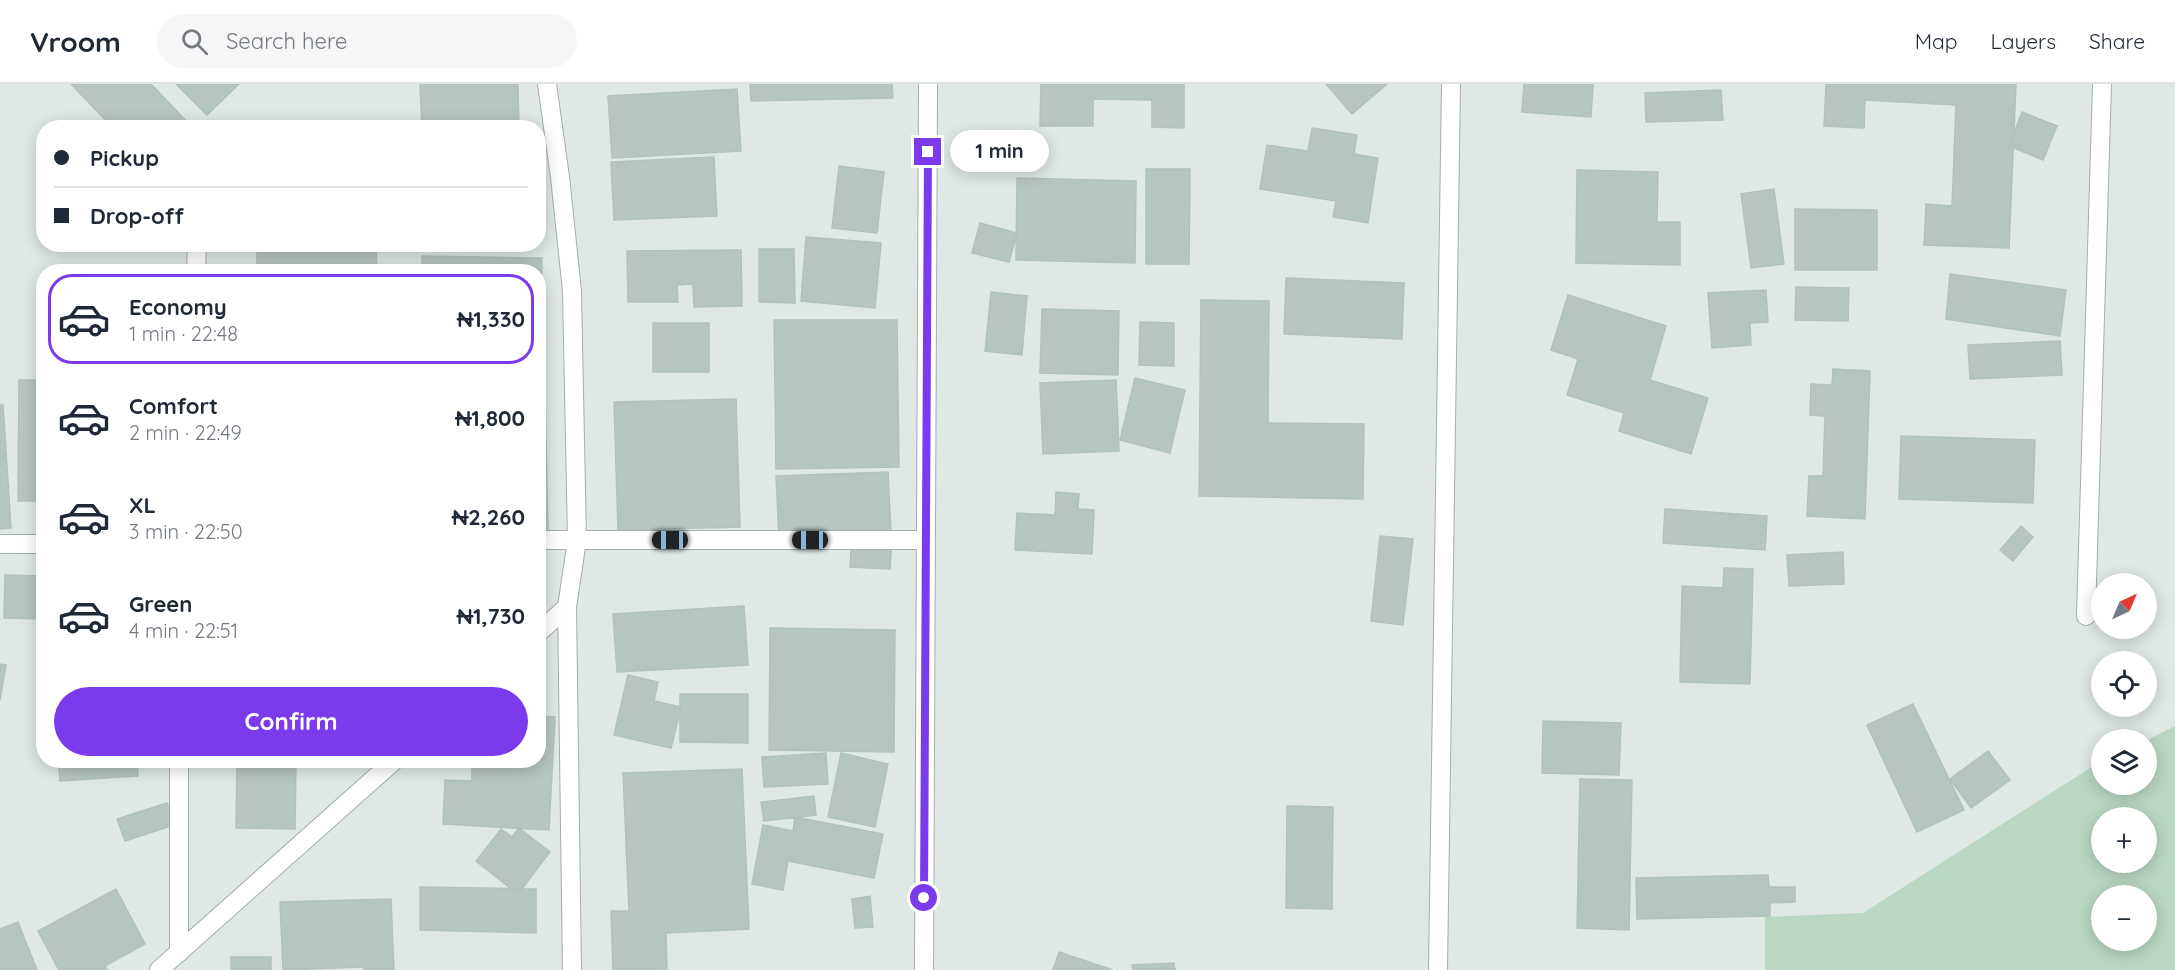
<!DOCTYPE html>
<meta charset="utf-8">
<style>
:root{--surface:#fff;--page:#f6f6f7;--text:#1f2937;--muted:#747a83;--line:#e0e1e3;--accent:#7c3aed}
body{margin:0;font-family:Quicksand,sans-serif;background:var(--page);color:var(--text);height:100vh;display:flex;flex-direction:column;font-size:22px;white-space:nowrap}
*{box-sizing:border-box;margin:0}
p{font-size:20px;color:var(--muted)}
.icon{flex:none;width:33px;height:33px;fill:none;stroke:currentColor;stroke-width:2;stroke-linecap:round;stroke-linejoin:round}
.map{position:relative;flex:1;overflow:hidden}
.drawer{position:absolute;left:36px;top:180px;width:510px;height:504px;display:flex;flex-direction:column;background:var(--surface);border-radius:24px;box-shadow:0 3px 15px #0003}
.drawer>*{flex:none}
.banner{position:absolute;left:36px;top:36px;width:510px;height:132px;border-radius:24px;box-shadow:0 3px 15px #0003;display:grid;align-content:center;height:132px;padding:0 18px;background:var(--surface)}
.needle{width:39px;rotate:44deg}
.fabs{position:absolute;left:2091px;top:489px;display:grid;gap:12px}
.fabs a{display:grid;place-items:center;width:66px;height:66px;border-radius:50%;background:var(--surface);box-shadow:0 3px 15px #0003;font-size:30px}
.end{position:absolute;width:27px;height:27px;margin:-14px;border:8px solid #7c3aed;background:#fff;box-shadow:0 0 0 3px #fff}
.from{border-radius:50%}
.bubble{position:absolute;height:42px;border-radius:21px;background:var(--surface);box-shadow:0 3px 15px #0003;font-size:20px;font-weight:800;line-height:42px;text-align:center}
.car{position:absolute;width:18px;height:36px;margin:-18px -9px;border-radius:8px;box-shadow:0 0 4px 2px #0007;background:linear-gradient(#222 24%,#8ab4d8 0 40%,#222 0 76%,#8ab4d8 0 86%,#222 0)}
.banner b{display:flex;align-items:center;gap:21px;height:57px;font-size:22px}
.banner b+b{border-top:2px solid var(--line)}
.banner i{width:15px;height:15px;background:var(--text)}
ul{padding:10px 0 0;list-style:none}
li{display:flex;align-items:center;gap:18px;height:90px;margin:0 12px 9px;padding:0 6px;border:3px solid transparent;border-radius:24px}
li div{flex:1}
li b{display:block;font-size:22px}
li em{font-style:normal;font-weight:800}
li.current{border-color:var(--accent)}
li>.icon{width:54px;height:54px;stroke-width:1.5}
.button{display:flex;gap:12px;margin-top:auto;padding:12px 18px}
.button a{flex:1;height:69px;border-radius:36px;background:var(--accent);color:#fff;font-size:24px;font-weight:800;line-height:69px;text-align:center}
header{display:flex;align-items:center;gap:36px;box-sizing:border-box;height:84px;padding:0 30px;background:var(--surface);border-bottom:2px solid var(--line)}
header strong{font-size:28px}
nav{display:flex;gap:33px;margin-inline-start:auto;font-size:21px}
.search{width:420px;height:54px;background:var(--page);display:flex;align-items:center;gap:15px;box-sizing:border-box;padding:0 21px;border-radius:33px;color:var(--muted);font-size:22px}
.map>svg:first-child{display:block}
.green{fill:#b9d7c3;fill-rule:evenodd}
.building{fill:#b7c5c0;stroke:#b2c1bb;stroke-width:1.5}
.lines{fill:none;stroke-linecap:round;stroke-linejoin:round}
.minor-casing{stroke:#a3afab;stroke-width:20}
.minor{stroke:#fff;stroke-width:18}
.route{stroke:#7c3aed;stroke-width:8}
</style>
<header>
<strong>Vroom</strong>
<div class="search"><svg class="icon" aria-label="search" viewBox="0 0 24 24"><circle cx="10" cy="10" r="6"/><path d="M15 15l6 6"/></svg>Search here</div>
<nav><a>Map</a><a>Layers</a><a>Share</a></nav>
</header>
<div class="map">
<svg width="2175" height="886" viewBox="0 0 2175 886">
<rect width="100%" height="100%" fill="#dfe8e4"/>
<!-- green -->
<path class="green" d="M2175,642V886H1765V833L1863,829L2101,677L2102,700H2146L2147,656ZM2102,734H2146V778H2102ZM2102,812H2146V856H2102Z"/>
<!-- building -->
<path class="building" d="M71,0H151L191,42L113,44Z
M176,0H239L207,31Z
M420,0H518L519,44H422Z
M750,0H892L893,14L751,17Z
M1041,0H1184V44L1152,43V16L1093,15V42H1040Z
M1326,0H1387L1352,30Z
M1524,0H1593L1591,33L1522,28Z
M1826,0H2016L2009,164L1924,161L1926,120L1952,122L1956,21L1865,16L1864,44L1824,42Z
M737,5L741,67L612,74L608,12Z
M1721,6L1723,36L1646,38L1645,9Z
M2022,28L2057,42L2043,76L2009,62Z
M1312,44L1357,51L1354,70L1378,74L1368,139L1333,133L1336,117L1260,105L1267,61L1308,67Z
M714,73L717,132L614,136L611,78Z
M839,82L884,88L877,149L832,144Z
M1146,85H1190L1189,180H1146Z
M1577,86L1658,88L1657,138H1680V181L1576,179Z
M1017,94L1136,97L1135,179L1016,176Z
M1774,105L1784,180L1751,184L1741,110Z
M1795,125L1877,126V186H1795Z
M980,139L1017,149L1009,178L972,169Z
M806,153L881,159L875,224L801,217Z
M257,160H376L377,188H257Z
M759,165H794L795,219L759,218Z
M741,166L742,222L694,223L693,200L677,201L678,218H628L627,167Z
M422,172L542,174L541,234H538V188H422Z
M1950,190L2066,206L2060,252L1946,235Z
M1286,194L1404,199L1402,255L1284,250Z
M1796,203L1849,204L1848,237L1795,236Z
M1766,206L1768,238L1750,239L1751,261L1712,264L1708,209Z
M991,208L1027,212L1022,271L985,267Z
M1568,211L1666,242L1650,296L1708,314L1691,370L1619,347L1624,329L1567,311L1578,275L1551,266Z
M1201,216L1269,217L1268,339L1364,340L1363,415L1199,412Z
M1042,225L1119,227L1118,291L1040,289Z
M774,236H897L899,383L776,385Z
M1140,238L1174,239V282L1139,281Z
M653,239H709V288H653Z
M2060,257L2062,291L1970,295L1968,261Z
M1833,285L1870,287L1865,435L1807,432L1809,392H1823L1825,332L1810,331L1811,300L1832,301Z
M1135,294L1185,306L1170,369L1120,356Z
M19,296H44V417H18Z
M1116,296L1119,367L1043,370L1040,299Z
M538,304H545L548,448H538Z
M736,315L740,443L618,446L614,318Z
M0,321H3L11,444L0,445Z
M1901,352L2035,356L2033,419L1899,415Z
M888,388L891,449L779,453L776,392Z
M1056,408L1079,410L1078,425L1094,426L1092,470L1015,466L1017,429L1055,431Z
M1665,425L1767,432L1765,466L1663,459Z
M2021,442L2033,453L2013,477L2000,466Z
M852,451L892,454L890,485L850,483Z
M1380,452L1413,455L1403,541L1371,537Z
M1843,468L1844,500L1789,502L1787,471Z
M1724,484L1753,485L1750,600L1680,598L1682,502L1723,504Z
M5,491L44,492V563H41L42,535L4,534Z
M744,522L748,581L617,588L613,530Z
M770,544L895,546L894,668L769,666Z
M0,580L6,581L0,616Z
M628,591L658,598L654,617L681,623L671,664L614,651Z
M680,610H748V659L680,658Z
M1913,620L1964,726L1917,748L1867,641Z
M538,632L555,633L549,746L443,740L445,696L472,697V677L538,676Z
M1543,637L1621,639L1619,691L1542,689Z
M1988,667L2010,696L1971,724L1950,695Z
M826,669L828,700L764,703L762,673Z
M841,669L888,680L875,743L828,733Z
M58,676H137L138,692L60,697Z
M237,676H296L295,745L236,744Z
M742,685L749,845L666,849L667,885L613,886L611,827H629L623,689Z
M1580,695L1632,696L1629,846L1577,844Z
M814,712L816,731L764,737L761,718Z
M167,719L174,741L125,757L117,735Z
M1287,722L1333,723L1332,825L1286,824Z
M795,733L883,750L874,794L788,777L783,806L752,800L763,741L793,747Z
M519,744L550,768L518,810L476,777L501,745L512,753Z
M1768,791L1769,803H1795V818L1770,819V832L1637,835L1636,794Z
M420,803L536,805V849L420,846Z
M116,805L145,860L105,882L107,886H59L38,847Z
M870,812L873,843L855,844L852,815Z
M391,815L394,886H364V883L283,886L280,818Z
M18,838L37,886H0V845Z
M1059,868L1113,886H1053Z
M231,873H271V886H231Z
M1174,879L1175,886H1133L1132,881Z"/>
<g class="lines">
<defs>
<path id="minor" d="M547,0L560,93L572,207L577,456L567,523L572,886
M196,188L197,160
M538,456H926
M0,460H44
M2086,532L2102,0
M538,549L567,523
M179,869V676
M159,886L395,676
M924,886L928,0
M1438,886L1451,0"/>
</defs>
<!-- minor casing -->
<use href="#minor" class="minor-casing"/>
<!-- minor -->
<use href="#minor" class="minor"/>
</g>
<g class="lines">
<!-- route -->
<path class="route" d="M924,814L928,68"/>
</g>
</svg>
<div class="fabs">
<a><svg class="needle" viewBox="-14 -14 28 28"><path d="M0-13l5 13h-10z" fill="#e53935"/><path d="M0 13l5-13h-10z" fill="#747a83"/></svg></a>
<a><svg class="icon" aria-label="locate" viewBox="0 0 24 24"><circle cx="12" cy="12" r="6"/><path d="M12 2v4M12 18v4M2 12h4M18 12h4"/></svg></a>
<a><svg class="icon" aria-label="layers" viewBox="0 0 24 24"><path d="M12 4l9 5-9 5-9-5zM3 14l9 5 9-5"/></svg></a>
<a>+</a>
<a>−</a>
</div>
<i class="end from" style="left:924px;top:814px"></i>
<i class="end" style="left:928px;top:68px"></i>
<div class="bubble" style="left:950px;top:46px;width:99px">1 min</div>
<i class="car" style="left:670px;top:456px;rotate:270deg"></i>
<i class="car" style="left:810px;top:456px;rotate:270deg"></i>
<div class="banner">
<b><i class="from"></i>Pickup</b>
<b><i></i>Drop-off</b>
</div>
<section class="drawer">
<ul>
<li class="current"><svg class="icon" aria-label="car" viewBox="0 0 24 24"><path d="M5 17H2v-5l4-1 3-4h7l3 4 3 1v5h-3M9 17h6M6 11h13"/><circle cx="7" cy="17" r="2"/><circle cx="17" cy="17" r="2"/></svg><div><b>Economy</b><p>1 min · 22:48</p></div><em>₦1,330</em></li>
<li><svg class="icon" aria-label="car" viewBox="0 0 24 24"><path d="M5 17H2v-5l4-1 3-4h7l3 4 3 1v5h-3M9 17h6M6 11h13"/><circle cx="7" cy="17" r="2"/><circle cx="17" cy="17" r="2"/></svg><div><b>Comfort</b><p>2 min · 22:49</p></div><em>₦1,800</em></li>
<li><svg class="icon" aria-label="car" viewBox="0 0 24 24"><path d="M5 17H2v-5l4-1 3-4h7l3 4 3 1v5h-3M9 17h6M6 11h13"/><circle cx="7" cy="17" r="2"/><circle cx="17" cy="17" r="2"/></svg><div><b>XL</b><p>3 min · 22:50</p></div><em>₦2,260</em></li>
<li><svg class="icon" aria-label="car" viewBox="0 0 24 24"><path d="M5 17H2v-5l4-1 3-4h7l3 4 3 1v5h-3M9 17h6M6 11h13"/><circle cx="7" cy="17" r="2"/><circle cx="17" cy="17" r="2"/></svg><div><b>Green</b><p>4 min · 22:51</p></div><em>₦1,730</em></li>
</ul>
<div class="button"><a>Confirm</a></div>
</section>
</div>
